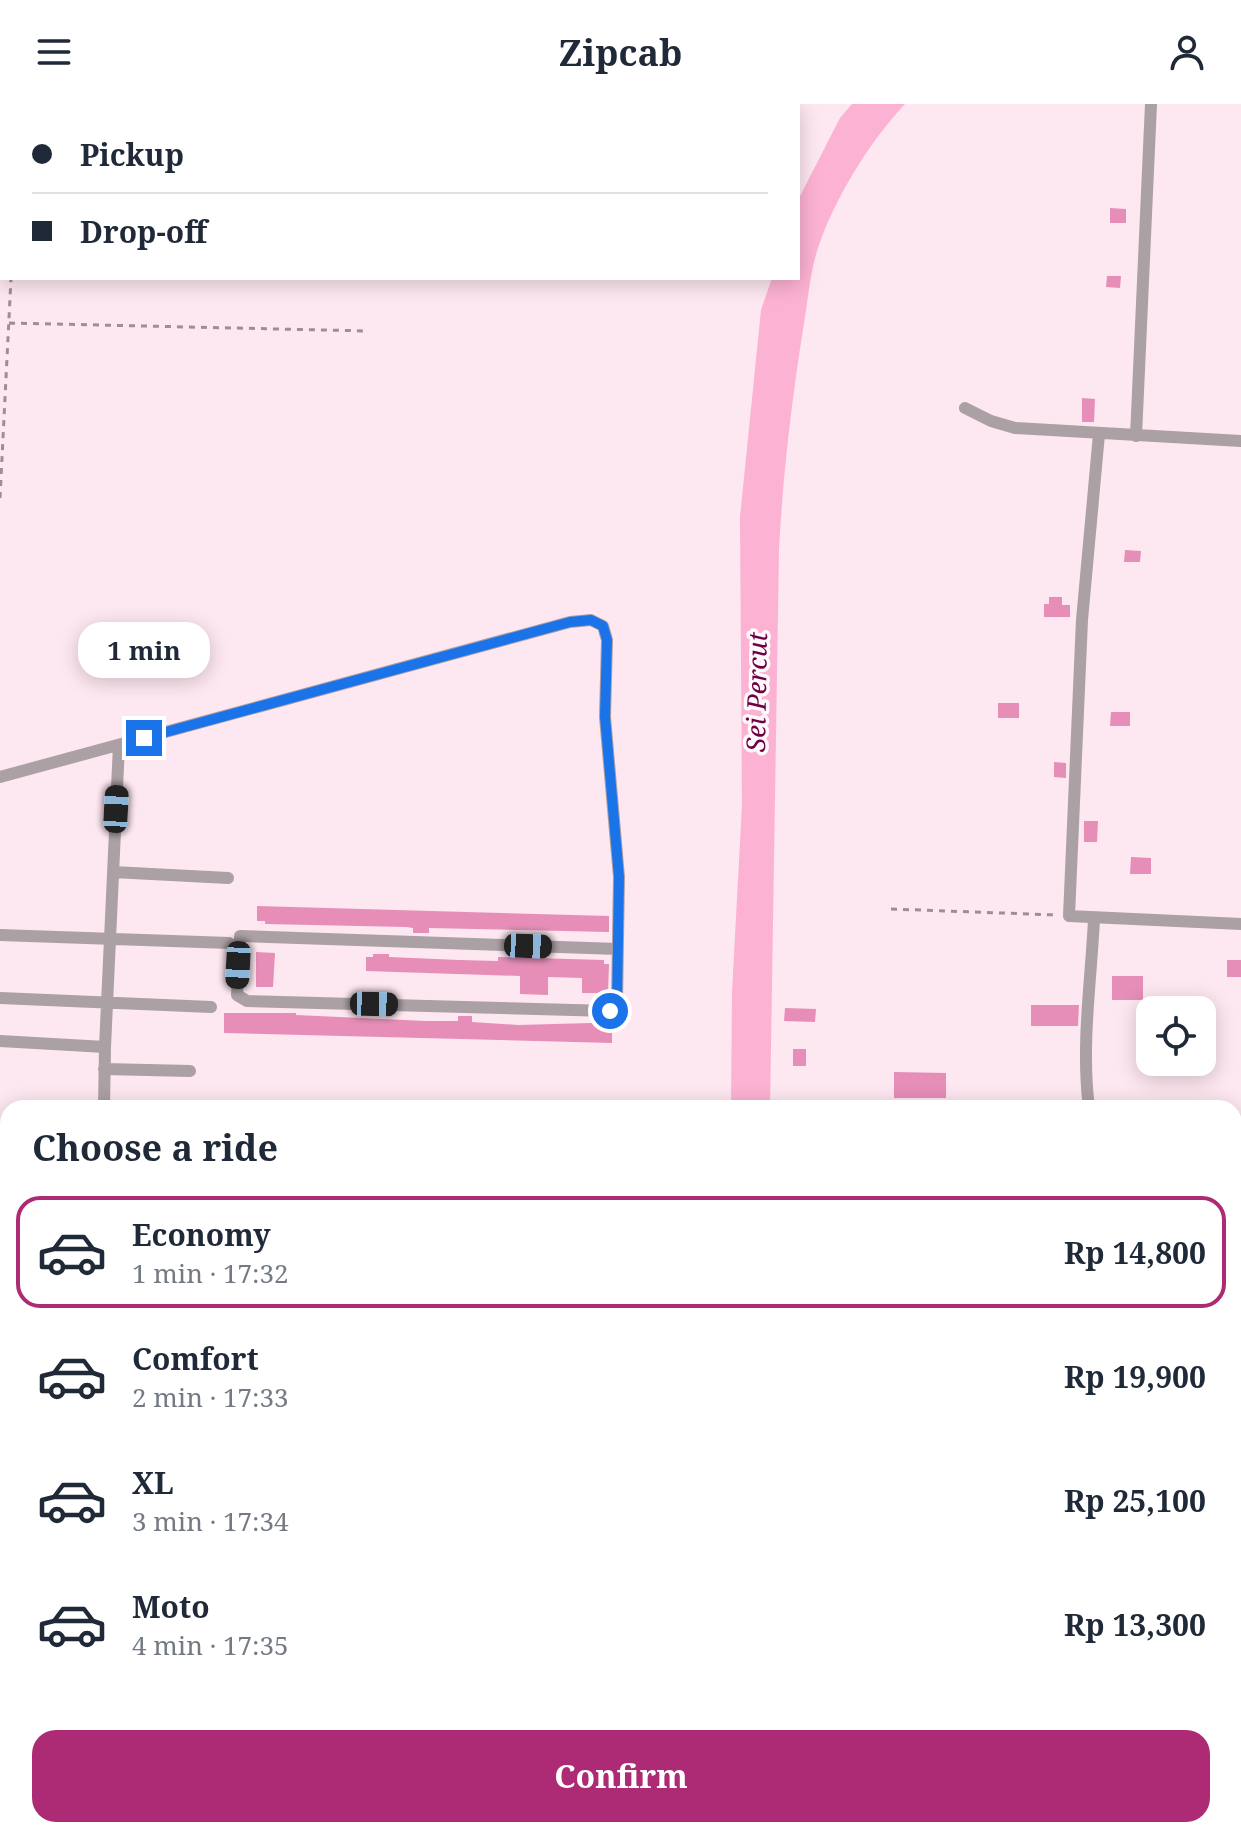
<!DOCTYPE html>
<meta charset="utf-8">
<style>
:root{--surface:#fff;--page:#f6f6f7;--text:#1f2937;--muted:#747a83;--line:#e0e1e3;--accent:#ad2a74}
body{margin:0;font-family:"Noto Serif",serif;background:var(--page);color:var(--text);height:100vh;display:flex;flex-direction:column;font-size:30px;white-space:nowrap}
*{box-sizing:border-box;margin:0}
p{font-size:26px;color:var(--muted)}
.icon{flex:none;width:44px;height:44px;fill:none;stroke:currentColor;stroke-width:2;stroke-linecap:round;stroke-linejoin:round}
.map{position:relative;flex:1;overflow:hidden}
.panel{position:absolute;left:0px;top:996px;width:1242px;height:738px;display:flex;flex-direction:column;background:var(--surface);border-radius:24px 24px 0 0;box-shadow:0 4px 20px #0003}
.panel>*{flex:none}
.banner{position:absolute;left:0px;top:0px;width:800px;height:176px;box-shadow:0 4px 20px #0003;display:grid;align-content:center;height:176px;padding:0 32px;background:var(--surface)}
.buttons{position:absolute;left:1136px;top:892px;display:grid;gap:16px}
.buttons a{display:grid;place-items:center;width:80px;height:80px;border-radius:16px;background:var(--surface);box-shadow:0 4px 20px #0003;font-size:40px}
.end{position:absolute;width:36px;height:36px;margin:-18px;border:10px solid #1a73e8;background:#fff;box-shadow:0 0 0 4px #fff}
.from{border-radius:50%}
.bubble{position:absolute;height:56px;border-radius:24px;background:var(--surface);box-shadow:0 4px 20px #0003;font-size:26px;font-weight:700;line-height:56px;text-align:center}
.car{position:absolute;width:24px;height:48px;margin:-24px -12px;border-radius:10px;box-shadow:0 0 6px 2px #0007;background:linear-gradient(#222 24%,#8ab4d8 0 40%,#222 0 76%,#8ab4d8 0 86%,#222 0)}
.banner b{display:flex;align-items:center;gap:28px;height:76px;font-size:30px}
.banner b+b{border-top:2px solid var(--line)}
.banner i{width:20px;height:20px;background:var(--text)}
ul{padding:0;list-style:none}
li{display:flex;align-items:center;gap:24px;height:112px;margin:0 16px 12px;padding:0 16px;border:4px solid transparent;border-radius:24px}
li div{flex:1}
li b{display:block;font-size:30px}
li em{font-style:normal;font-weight:700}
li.on{border-color:var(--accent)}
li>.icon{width:72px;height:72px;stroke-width:1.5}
h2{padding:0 32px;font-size:36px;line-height:96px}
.action{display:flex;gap:16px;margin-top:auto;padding:16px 32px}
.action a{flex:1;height:92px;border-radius:24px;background:var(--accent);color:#fff;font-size:32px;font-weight:700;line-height:92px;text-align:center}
header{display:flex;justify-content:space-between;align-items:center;height:104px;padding:0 32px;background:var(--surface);font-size:36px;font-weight:700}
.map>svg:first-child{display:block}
.water{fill:#fcb2d3}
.building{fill:#e68eb7}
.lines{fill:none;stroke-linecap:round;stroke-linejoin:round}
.path{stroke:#9e8e94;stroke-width:3;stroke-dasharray:6 6;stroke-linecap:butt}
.minor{stroke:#aba0a4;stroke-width:12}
.route{stroke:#1a73e8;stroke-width:10}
.labels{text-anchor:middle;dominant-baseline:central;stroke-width:7;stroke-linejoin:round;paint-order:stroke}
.water-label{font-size:26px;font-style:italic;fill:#6d0044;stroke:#fff9fb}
</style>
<header><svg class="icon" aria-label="menu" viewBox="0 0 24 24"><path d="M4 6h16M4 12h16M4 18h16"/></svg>Zipcab<svg class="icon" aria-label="person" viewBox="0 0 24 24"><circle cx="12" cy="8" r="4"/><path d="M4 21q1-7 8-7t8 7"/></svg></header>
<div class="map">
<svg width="1241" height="1733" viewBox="0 0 1241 1733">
<rect width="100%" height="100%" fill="#fde7f0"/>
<!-- water -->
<path class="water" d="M852,0H905C869,38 833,97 817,147C810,169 808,196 804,219C792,294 783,369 779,445L770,1004H731L732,888L742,701L740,413L761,206L772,174H798V96L840,14Z
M720,1726H758V1733H720Z"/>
<!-- building -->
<path class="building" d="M1110,104L1126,105V119H1110Z
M1107,172H1121L1120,184L1106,183Z
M1082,294L1095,295L1094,318H1082Z
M1125,446L1141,447L1140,458H1124Z
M1049,493H1062V501H1070V513H1044V500H1049Z
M998,599H1019V614H998Z
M1111,608H1130V622H1110Z
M1054,658L1066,659V674L1054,673Z
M1084,717H1098L1097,738H1084Z
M1131,753L1151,754V770H1130Z
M257,802L609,812V828L429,824V829H413V824L406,823L265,820V817H257Z
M256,848L275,849L273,883H256Z
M373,850H389V853L459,856L498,857V853L604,856V860H609L608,889H582V874L548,873V891L520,890V872L366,867V853H373Z
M1227,856H1241V873H1227Z
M1112,872H1143V896H1112Z
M1031,901H1079L1078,922H1031Z
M785,904L816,905L815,918L784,917Z
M224,909H296V911L426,917H458V912H472V918L518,921L591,919L605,920V925H612V939L224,929Z
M793,945H806V962H793Z
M894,968L946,969V994H894Z"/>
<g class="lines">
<!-- path -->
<path class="path" d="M18,2V0
M9,219L368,227
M0,394L11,174
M891,805L1057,811"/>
<!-- minor -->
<path class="minor" d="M965,304L991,317L1015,324L1241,337
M1099,330L1082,516L1069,812L1241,820
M1136,332L1151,0
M0,673L570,518L591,516L603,522L607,536L605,613L619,773L617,899L610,907L247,897L237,891L240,832L618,845
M113,768L228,774
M0,831L229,839
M0,894L211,903
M0,937L105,943
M104,965L190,967
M918,1003L1088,1002
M104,1004L105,943L119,641
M1089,1004C1081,941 1091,878 1094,815
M1234,1448H1241
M1137,1726V1733
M1216,1726V1733
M98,1733L100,1726
M1031,1733V1726"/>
</g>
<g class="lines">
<!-- route -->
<path class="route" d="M144,634L570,518L591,516L603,522L607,536L605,613L619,773L617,899L610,907"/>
</g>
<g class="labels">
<!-- water labels -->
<g class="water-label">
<text transform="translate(756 588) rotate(-89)">Sei Percut</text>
</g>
</g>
</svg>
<div class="buttons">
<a><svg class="icon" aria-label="locate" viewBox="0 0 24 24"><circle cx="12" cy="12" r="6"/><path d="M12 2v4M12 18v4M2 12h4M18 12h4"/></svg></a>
</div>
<i class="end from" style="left:610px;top:907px"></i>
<i class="end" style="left:144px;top:634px"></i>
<div class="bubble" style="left:78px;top:518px;width:132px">1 min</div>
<i class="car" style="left:116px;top:705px;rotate:3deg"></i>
<i class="car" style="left:528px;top:842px;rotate:92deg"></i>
<i class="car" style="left:238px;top:861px;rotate:183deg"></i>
<i class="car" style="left:374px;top:900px;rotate:91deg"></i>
<div class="banner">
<b><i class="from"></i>Pickup</b>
<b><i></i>Drop-off</b>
</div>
<section class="panel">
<h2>Choose a ride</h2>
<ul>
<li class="on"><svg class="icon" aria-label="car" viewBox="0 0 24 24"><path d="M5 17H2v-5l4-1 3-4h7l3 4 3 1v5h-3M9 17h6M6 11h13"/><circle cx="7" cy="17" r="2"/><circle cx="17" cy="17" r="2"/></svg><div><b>Economy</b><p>1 min · 17:32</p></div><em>Rp 14,800</em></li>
<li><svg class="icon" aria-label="car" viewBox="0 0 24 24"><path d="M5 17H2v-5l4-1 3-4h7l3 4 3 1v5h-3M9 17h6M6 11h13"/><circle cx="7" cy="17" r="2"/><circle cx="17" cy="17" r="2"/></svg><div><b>Comfort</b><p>2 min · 17:33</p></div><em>Rp 19,900</em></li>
<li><svg class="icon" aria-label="car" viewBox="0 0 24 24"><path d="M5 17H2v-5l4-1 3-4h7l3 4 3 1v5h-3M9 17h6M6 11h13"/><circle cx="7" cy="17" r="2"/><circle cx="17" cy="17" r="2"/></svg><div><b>XL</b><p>3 min · 17:34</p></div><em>Rp 25,100</em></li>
<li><svg class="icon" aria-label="car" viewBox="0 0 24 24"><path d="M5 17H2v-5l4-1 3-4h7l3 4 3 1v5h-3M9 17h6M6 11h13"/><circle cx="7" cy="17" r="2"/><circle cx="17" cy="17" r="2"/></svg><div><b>Moto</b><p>4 min · 17:35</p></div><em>Rp 13,300</em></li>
</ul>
<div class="action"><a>Confirm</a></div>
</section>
</div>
